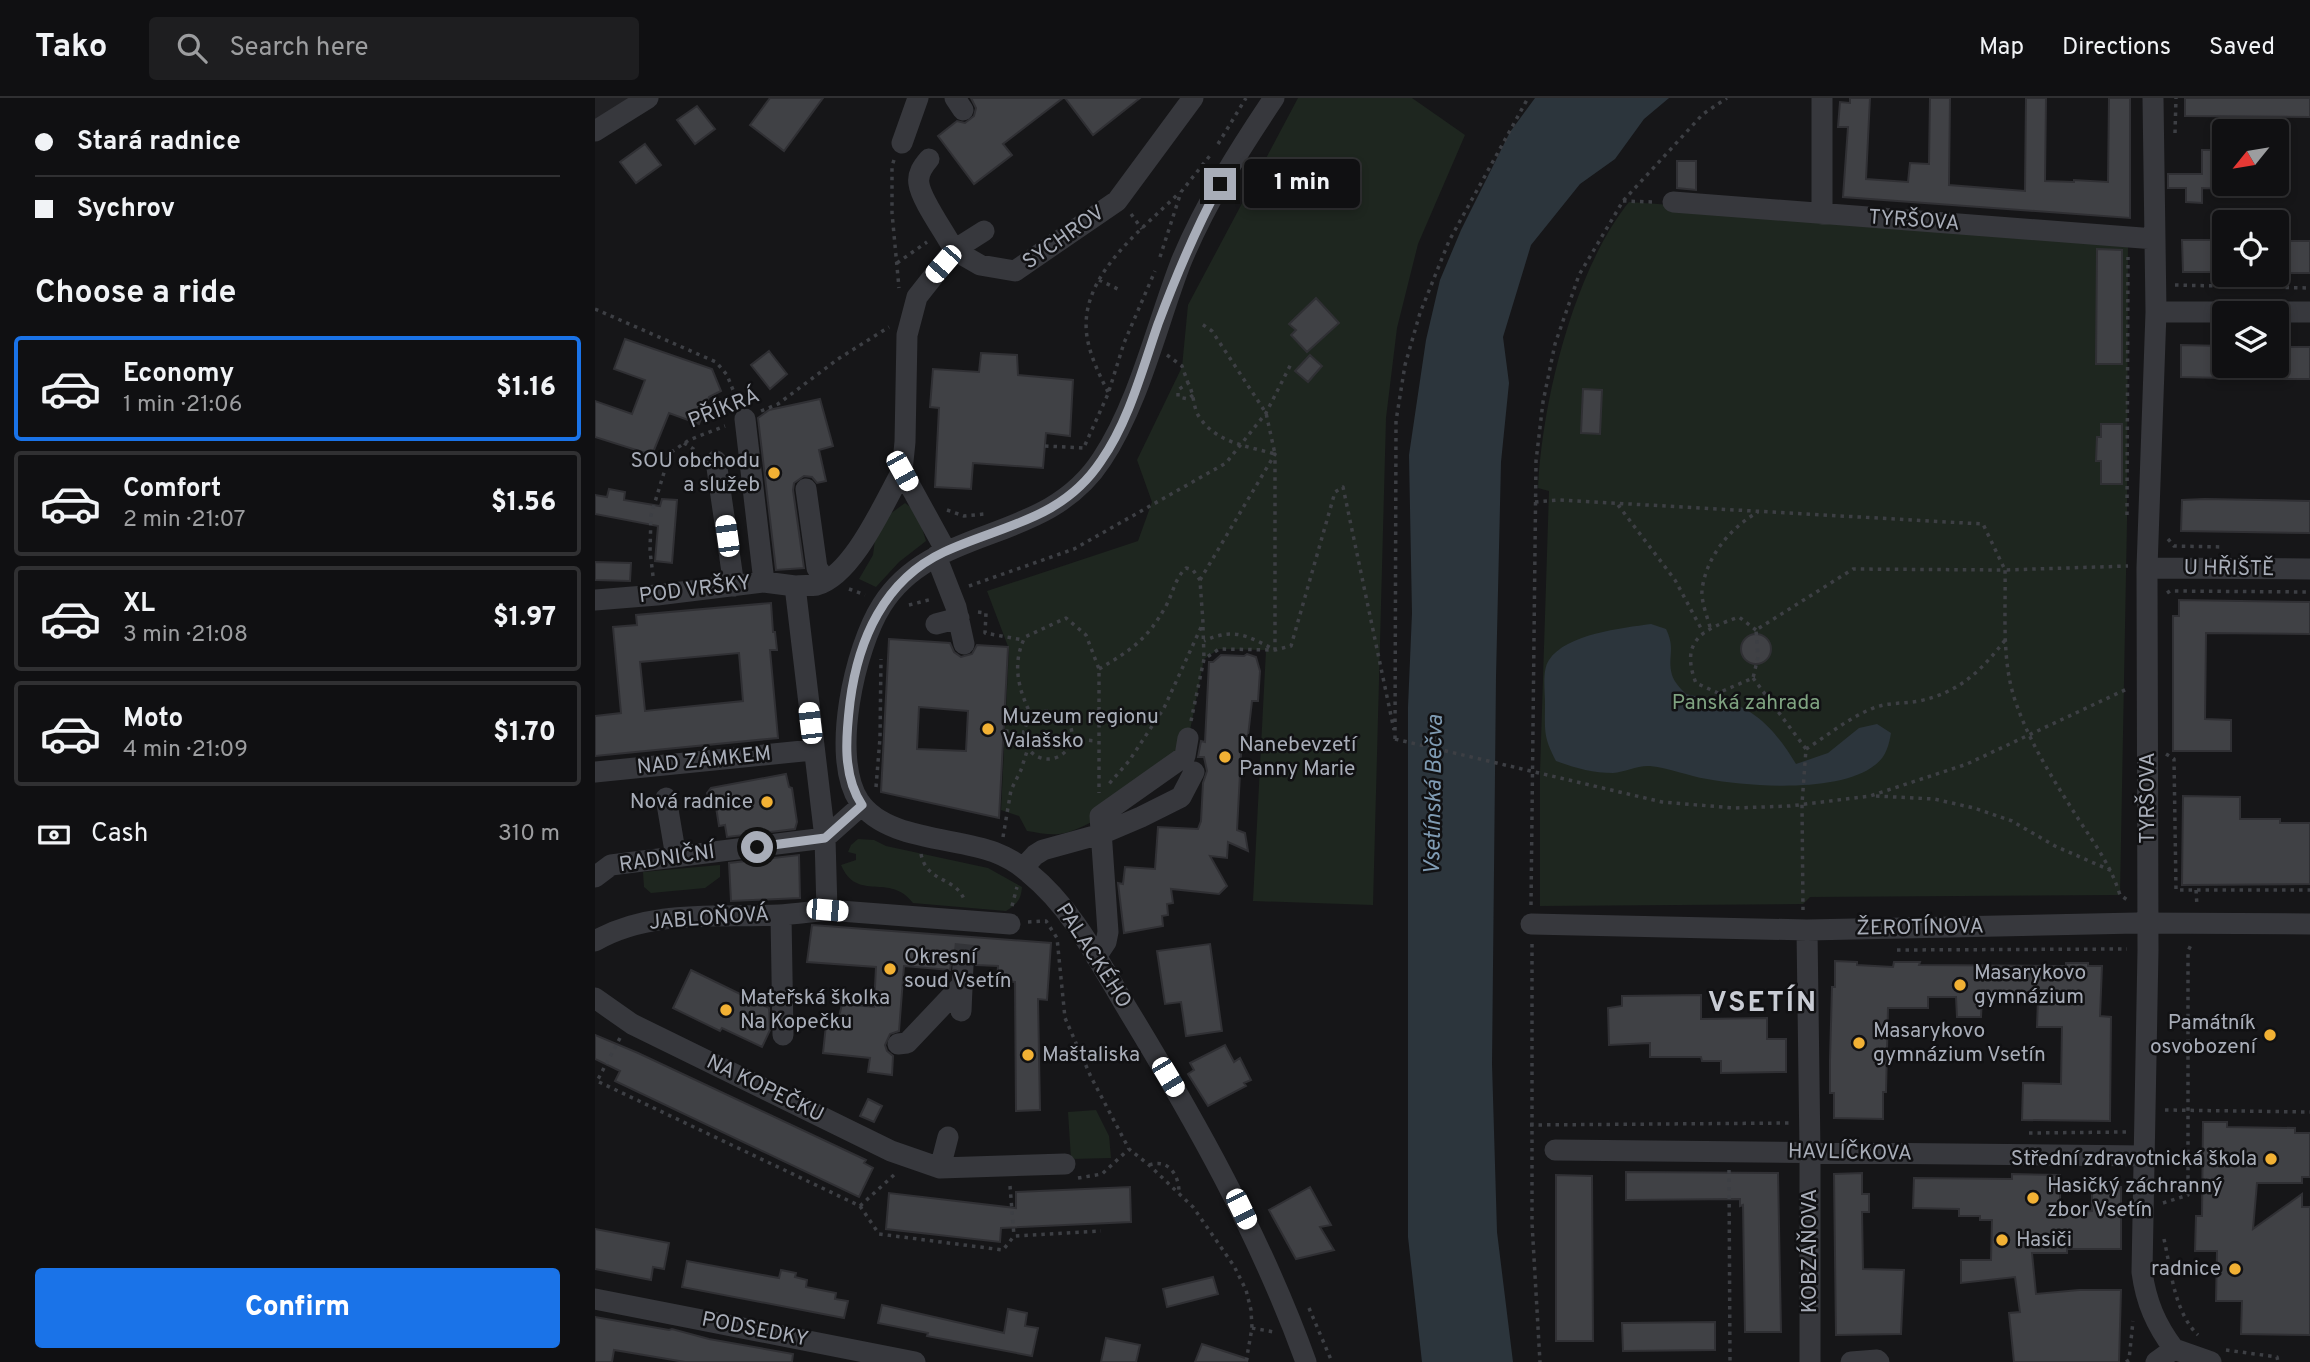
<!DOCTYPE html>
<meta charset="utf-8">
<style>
:root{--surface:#101012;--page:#1e1e20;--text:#f1f3f6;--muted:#9c9d9f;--line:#303032;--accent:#1a73e8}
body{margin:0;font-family:Overpass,sans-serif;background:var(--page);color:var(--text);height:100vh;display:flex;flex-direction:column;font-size:26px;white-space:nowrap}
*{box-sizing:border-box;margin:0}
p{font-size:23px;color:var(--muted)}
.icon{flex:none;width:38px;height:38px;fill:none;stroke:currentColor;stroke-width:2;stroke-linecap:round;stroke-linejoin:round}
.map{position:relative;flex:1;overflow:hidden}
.side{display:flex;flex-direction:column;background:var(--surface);width:595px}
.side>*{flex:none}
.banner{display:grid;align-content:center;height:154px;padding:0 35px;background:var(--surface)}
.needle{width:46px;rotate:240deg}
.tools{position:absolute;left:1617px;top:21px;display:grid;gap:14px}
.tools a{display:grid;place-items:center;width:77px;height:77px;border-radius:7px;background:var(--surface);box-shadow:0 4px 10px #0003,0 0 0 2px var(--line);font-size:35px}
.end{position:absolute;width:32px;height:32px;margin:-16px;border:9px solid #a8adb8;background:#111;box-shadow:0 0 0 4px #111}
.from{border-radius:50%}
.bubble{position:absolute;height:49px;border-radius:7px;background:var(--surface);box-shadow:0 4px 10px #0003,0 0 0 2px var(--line);font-size:23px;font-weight:800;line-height:49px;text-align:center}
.car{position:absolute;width:21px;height:42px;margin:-21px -10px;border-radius:9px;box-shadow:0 0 5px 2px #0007;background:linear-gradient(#fff 24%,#345 0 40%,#fff 0 76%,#345 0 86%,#fff 0)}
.banner b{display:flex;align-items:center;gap:24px;height:66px;font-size:26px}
.banner b+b{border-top:2px solid var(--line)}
.banner i{width:18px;height:18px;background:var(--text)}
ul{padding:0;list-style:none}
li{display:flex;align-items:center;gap:21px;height:105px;margin:0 14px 10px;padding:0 21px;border:4px solid var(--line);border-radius:7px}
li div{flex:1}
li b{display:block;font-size:26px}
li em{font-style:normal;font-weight:800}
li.selected{border-color:var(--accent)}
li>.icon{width:63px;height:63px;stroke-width:1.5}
h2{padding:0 35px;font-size:32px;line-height:84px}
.pay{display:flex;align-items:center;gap:18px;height:77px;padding:0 35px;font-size:26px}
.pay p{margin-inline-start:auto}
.button{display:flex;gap:14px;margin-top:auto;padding:14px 35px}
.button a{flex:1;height:80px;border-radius:7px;background:var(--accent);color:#fff;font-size:28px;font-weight:800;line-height:80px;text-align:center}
header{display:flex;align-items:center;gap:42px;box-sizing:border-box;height:98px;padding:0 35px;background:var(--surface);border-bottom:2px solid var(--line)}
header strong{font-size:33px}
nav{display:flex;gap:38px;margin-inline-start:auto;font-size:24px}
.search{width:490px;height:63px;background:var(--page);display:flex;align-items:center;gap:18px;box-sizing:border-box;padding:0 24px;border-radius:7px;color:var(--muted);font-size:26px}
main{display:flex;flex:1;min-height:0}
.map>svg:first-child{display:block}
.built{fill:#222225}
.green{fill:#1e261f}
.water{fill:#2c353c}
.building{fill:#404145;stroke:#303034;stroke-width:2;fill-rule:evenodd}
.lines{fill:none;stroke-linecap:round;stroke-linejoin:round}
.minor-tunnel{stroke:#333438;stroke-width:21;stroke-dasharray:21 10;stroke-linecap:butt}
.path{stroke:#3d3f44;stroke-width:3.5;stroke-dasharray:3.5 5;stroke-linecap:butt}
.minor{stroke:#37383d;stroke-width:21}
.route{stroke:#a8adb8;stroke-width:9}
.poi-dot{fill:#f2b134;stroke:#111113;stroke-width:2.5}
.labels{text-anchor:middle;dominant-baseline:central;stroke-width:5;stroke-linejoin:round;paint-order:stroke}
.street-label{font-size:21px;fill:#a8adb8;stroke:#111113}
.poi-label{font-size:21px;fill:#a8adb8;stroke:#111113;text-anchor:start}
.park-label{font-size:21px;fill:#7fa381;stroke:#111113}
.water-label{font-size:23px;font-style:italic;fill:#7f9bb3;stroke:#111113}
.district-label{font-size:28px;font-weight:bold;letter-spacing:2px;fill:#c9ccd4;stroke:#111113}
</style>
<header>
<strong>Tako</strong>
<div class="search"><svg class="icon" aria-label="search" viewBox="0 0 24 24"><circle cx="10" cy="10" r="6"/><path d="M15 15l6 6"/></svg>Search here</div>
<nav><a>Map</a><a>Directions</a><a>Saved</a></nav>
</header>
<main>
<section class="side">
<div class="banner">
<b><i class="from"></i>Stará radnice</b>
<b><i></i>Sychrov</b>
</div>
<h2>Choose a ride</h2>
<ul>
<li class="selected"><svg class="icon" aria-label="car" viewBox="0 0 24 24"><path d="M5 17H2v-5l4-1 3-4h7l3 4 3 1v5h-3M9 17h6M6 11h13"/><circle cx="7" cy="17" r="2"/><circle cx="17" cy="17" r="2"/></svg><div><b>Economy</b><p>1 min · 21:06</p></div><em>$1.16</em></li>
<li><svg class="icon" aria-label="car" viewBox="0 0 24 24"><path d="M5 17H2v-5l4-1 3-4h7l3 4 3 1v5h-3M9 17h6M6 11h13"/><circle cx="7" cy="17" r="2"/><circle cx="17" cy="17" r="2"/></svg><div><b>Comfort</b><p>2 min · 21:07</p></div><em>$1.56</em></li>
<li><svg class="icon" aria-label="car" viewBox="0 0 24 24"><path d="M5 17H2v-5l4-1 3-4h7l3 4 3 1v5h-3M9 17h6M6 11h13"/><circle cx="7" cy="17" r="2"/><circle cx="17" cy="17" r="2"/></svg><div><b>XL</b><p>3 min · 21:08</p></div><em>$1.97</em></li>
<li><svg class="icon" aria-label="car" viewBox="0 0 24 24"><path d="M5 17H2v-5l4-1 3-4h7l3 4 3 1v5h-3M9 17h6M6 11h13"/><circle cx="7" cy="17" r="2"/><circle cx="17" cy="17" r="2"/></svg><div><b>Moto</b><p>4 min · 21:09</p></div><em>$1.70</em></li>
</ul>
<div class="pay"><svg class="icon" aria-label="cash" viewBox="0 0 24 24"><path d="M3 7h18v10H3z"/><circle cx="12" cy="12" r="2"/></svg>Cash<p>310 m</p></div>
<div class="button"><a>Confirm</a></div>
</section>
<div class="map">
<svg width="1715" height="1264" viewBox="0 0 1715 1264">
<rect width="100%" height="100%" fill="#161618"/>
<!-- built -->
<path class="built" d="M0,0H35L0,22Z"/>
<!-- green -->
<path class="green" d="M703,0H817L870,37L823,146L802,230L791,320L778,807L658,803L671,552L624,551L609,561L590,658C560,680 504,727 470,735C457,738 445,735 432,733L424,718L406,712L414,551L392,493L543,443L557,404L542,362L587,269L593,207Z
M1034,104L1533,139L1532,423L1525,797L1215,799L1208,806L945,808V674L954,393L943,390C947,303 979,172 1034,104Z
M310,405L322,414L331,443L304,464L281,489L264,481L278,457L281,434L295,416Z
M263,741L279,742L291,748L393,770L427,789C426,802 422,806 411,813L318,805C295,774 262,805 246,767L261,762V756L253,754L256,747Z
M125,767V779L110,790L56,795L49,789L48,774Z
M501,1012L514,1038L516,1060L476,1061L473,1014Z"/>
<!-- water -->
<path class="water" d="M940,0H1074L1049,21L1020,61L985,86L936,147L908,239L914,285L906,364L901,579L897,966L902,1134L918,1264H827L813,1139V609L817,515L814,357L831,242L845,182L866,132L915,34Z
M1056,526L1071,531C1081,551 1072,559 1077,577C1079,584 1086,591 1091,596C1104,600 1117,600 1129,603C1163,611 1184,638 1201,666L1233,655L1264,630L1282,626L1296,635C1294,647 1291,659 1280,667C1245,695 1155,689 1112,681C1093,678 1075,670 1055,668C1043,667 1030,674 1018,675C998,675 980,670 961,663C948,638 950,633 950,605C950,593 947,572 954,562C971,536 1027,530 1056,526Z"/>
<!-- building -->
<path class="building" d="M175,0H228L189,53L155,27Z
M376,0H468L408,46L417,57L379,86L343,38L362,23L370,25L379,18L381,10Z
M470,0H545L498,37Z
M1255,0H1275L1271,81L1313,84L1315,65L1334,66L1335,0H1355L1354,87L1430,93L1431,0H1451L1450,83L1479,84V82L1513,84L1514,0H1535V120L1248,99L1253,29H1243L1245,4L1255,5Z
M1590,0H1715V19L1590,18Z
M102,8L120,31L100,46L82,22Z
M50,46L66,67L41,85L25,64Z
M1607,52H1629V91L1607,90V105L1591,104V90H1573V76H1607Z
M1082,63H1101V92L1082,90Z
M1587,142H1629V174H1588Z
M1682,143H1715V175H1682Z
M1502,151L1527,152V266H1501Z
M721,200L744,225L712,254L696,237L701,232L694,226Z
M30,241L117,271L126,293L114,299L104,326L74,315L57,357L0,339V303L37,316L50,282L19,271Z
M1586,247L1629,248V280L1586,279Z
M1682,249H1715V281H1682Z
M174,253L192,276L175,291L156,267Z
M386,255L422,257L423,277L478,282L475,338L451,335L448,370L378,365L376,391L340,389L344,310L335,309L338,271L384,274Z
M715,257L727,268L713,284L700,273Z
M988,291L1007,292L1005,336L986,335Z
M225,301L238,348L224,352L231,383L222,385L217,379L209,378L199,385L198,392L209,470L181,472L163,320L174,312Z
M1506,326H1527V386H1506V363H1501L1502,339H1506Z
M14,391L30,394L29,402L65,408L67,401L82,402L77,465L60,463L63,428L0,416V397L12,399Z
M1610,401L1715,403V435L1586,433L1587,402Z
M0,464L36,465L35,483L0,482Z
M1584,502L1715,504V536L1611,535L1610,621L1636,622V653H1578V518H1584Z
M176,505L178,534H180L182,552H175L183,640L0,658V618L26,615L18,529L42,527L41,517ZM144,555L148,603L50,613L45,564Z
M1146 551a15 15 0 1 1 30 0a15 15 0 1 1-30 0Z
M294,541L355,545L359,554L366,559L377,556L382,547L413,549L404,720L286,694ZM324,609L373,613L371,653L322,651Z
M652,556L661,559L665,573L663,603H657L653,638H647L642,732L650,735L653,753L633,744L632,760L615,758L632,788L624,796L576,791L578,805L572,806L573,817L567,818L568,828L529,835L523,785L528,786L530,769L560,771L563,729L603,731L606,723L608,685L612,673L609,659H603L606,643L610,644L614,564H618L626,557L649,558Z
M191,676L194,689L197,690L202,724L200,731L132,739L130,727L124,728L121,709L114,710L112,695L116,690Z
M1588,698L1645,699V721H1685V725H1715V786L1587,787Z
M204,757L205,800L136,803L134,765Z
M217,827L456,845L452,902L443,901L445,1012L421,1013L420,884L402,883L403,868L381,867L379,860L369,854L363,855L357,859L355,872L309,868L304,933L295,936L290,947L292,953L298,958L297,977L273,974L275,960L228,955L231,927L242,928L247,906L279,909L281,869L212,864Z
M615,846L627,933L591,938L586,904L570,906L562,853Z
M1240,863L1262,864V867L1298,869L1299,864H1325L1324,867L1471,868V865H1493V868H1507L1505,918L1516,919L1515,1023L1427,1022L1428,985L1466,986L1467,929H1442L1443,900L1387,899L1386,919H1362L1361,899H1333V910H1293L1291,994H1288V1021L1239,1020V995H1235V962L1237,889H1240Z
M96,872L174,910L175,932L167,949L127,930L125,933L78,910Z
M1106,897V921L1172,920V941H1191V974L1126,975V963H1107L1106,959H1055V945L1014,947L1013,910L1027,908V898Z
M0,937L43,955L271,1062L269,1065L278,1070L264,1099L20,983L25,973L0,961Z
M630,947L639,964L645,960L656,982L649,985L651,988L613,1008L593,976L599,972L595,965Z
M273,1001L287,1008L279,1024L265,1018Z
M1608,1024H1632V1029L1700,1030V1035H1715V1079H1707V1085H1662L1658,1131L1707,1096V1109H1715V1237L1646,1236L1647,1203H1621L1622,1153H1600L1601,1118H1607Z
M1031,1074L1183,1075L1186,1234H1150L1148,1107L1145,1108V1101L1031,1102Z
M1267,1075V1096H1274V1114H1267L1268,1171L1309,1172L1306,1236L1241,1237L1239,1076Z
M1417,1076L1465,1077V1111L1480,1114L1497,1113V1088L1526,1089V1151H1472V1155H1437L1441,1196L1484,1192H1526L1524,1264H1419L1414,1215L1425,1214L1420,1179L1366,1185V1162H1396L1397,1122H1385V1118H1364V1111L1318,1110L1319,1080L1417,1081Z
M961,1077L997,1078L998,1243H961Z
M535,1089L536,1124L406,1130L405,1144L291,1131L294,1095L421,1110V1094Z
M715,1089L736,1127L725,1129L739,1152L701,1161L674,1112Z
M0,1131L74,1145L69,1171L58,1169L56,1182L0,1171Z
M92,1163L184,1180L186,1172L201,1175L200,1179L212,1182L211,1189L241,1195L240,1201L253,1203L249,1220L87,1189Z
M618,1179L623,1196L572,1209L568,1191Z
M287,1207L409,1235L413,1211L432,1215L430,1228L443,1230L437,1258L332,1238L333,1235L283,1225Z
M0,1219L74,1232L77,1231L114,1241L198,1256L197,1264H90L19,1252L17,1264H0Z
M1120,1224V1252L1028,1253L1027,1225Z
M511,1240L545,1247L541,1264H506Z
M607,1246L653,1261L652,1264H600Z"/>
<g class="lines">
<!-- minor-tunnel -->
<path class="minor-tunnel" d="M368,867L371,840"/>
<!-- path -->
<path class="path" d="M1580,35L1581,0
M623,46L651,0
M299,62L297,68V115L304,190
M1028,103L1058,104
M536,116L547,131
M565,159L586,94L617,55
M302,165L332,144
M504,182L527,193
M1580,187L1715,190
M0,211L121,264L132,277L142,302
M572,257L587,268L593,285
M513,294C505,278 497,262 493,244C479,181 545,134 584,95
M598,297L593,301L583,299V292L593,285C599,295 598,308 603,317C620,345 652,348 680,356L671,315L617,233L604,224
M166,313L183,306L243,261L294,229
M89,345L103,354
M490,347L513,296L529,245L560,173
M450,348L489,350
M940,404L964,402L1388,426L1410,472L1533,468
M1023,407L1080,482L1108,534
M352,412L369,418L389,416
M1532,417L1533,159
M1573,441L1579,448L1629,449
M58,478L55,453L56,417L75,355L94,342L130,328
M605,482L680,356V552C653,538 639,529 609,543
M374,488L479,451L631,365L671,315L697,264
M254,491L270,497
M1572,495L1575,493L1715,494
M314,507L337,501
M383,514L391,515L390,535L428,542
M608,529L609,561
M1115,529C1112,518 1106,503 1107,492C1111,459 1135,430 1163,414
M1161,532L1144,519C1109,531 1084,542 1101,585L1123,595L1158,580L1163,559L1161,532L1258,471L1410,472C1411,515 1406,564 1421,605C1435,646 1461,686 1484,722C1501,748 1516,768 1525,797L1534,803
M504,571C536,552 552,542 571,508C578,495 580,480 591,470L598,472L605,482L608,525L569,610L534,663L513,687
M1158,580L1211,651L1207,706L1208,812
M429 637a24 24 0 1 1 48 0a24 24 0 1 1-48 0Z
M437,619C424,593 416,567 430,539L471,520L491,537L504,571V695
M596,623L609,561L624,551L680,552L696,548L740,394L748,389L799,632
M410,633L429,634
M477,641L502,643
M800,641L1067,704L1139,710L1195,708L1275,698L1372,666L1534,590
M800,641L801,323L810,267L825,215L854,143L933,0
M1211,651C1232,638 1252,621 1276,611C1291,604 1308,606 1324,603C1365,594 1386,573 1411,541
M1571,656L1579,661L1581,792H1715
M281,689L285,640L286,561
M1281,698L1339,701L1379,710L1417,723L1460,748L1517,773
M408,739L416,692L426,672L433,650
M326,756C332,786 362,778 370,804
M1601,792L1602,808
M936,807L941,363L948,304L960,246L984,177L1028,103L1108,16L1132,0
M417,808L422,789
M433,824L451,823L462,840L470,920L496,979L534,1051L554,1067L598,1109L639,1168L651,1192L656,1212L657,1230L651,1264
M937,846V1125L945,1264
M1302,852L1532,851
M25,940L2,983L265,1108L284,1136L408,1152L419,1138L506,1133
M1570,1012L1715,1014
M935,1027L1197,1025
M1434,1035L1531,1034
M554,1067C573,1060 584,1077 584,1094
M1134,1072L1135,1264
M483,1080L507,1076L534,1051
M415,1088L419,1138
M1568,1105L1593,1097V853L1597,845
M265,1108L300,1076
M1569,1141C1576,1172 1579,1214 1603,1237
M714,1210L737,1264
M657,1230L679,1234
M1631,1252L1682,1259L1683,1264
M1531,1264L1534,1262L1538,1223"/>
<!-- minor -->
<path class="minor" d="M360,0L368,12
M679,0C644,52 610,106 586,164C562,226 544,305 507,361C451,448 339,425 287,507C260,549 235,659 264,703C290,742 359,739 399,754C412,759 424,766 434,775C477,810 502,860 530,907C600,1022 665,1137 711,1264
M1227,0V116
M1558,0L1561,214L1552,470L1553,852L1547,1174C1551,1204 1561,1227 1579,1251
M0,33L53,0
M307,45L323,0
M334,61C328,68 322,76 324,86C326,102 351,136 359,152L389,133
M1078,104L1560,141
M1561,214H1715
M150,321L169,484
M121,363L139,488
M307,373L310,344L312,237L322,199L359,152L385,167L420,173L522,103L598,0
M211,391L222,470L225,474
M351,453L307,373C289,405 258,477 222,487C215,488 206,487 200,488L230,740L232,812L415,826
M341,458L361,509L369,546
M1552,470L1715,471
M0,502L62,497L169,484L200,488
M341,526L364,520
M0,674L218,652
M71,700L81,759
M230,740L267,707
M428,770L440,757L448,752L506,736L546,719L586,699L599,674
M0,779L16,767L230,740
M186,817L188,937
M936,826L1212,832L1542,825L1715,826
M1212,832L1215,1055V1264
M0,843C56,811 122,820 184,817C200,816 216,814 232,812
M501,859L511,844L513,834L505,718L590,658L593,640
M0,900L37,926L296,1053L345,1070L470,1066
M366,913L368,867
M303,946L312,945L366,888
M960,1052L1551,1058
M345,1070L353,1039
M0,1201L320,1264
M1579,1251L1616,1264
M1256,1264L1282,1262L1284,1264
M1561,1264L1579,1251"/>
</g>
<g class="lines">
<!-- route -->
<path class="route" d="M162,749L230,740L267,707C247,677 251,638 255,604C263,542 289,482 349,454C407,427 467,422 506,363C534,323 547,272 563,226C581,178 600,132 625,86"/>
</g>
<!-- markers -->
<g class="poi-dot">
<circle cx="179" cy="375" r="7"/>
<circle cx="393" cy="631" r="7"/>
<circle cx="630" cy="659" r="7"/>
<circle cx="172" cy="704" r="7"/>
<circle cx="295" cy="871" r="7"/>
<circle cx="1365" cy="887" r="7"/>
<circle cx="131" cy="912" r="7"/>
<circle cx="1675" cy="937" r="7"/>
<circle cx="1264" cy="945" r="7"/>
<circle cx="433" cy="957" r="7"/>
<circle cx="1676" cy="1061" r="7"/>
<circle cx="1438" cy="1100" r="7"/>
<circle cx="1407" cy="1142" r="7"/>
<circle cx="1640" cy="1171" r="7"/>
</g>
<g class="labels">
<!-- street labels -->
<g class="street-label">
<text transform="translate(1319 123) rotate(4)">TYRŠOVA</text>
<text transform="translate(469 140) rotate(-35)">SYCHROV</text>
<text transform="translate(129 311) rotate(-22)">PŘÍKRÁ</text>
<text transform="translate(1634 471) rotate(1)">U HŘIŠTĚ</text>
<text transform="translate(100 492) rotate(-7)">POD VRŠKY</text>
<text transform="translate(109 663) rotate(-6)">NAD ZÁMKEM</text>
<text transform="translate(1553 700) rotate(-90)">TYRŠOVA</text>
<text transform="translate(72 761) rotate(-8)">RADNIČNÍ</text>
<text transform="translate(114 821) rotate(-4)">JABLOŇOVÁ</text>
<text transform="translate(1325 830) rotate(-1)">ŽEROTÍNOVA</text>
<text transform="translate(498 858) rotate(57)">PALACKÉHO</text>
<text transform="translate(170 991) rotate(26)">NA KOPEČKU</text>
<text transform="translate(1255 1055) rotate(1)">HAVLÍČKOVA</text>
<text transform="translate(1215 1153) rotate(-90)">KOBZÁŇOVA</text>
<text transform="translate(160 1232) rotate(11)">PODSEDKY</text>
</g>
<!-- poi labels -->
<g class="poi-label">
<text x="165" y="363" text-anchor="end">SOU obchodu<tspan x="165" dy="24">a služeb</tspan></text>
<text x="407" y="619">Muzeum regionu<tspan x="407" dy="24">Valašsko</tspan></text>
<text x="644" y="647">Nanebevzetí<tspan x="644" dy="24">Panny Marie</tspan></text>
<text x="158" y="704" text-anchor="end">Nová radnice</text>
<text x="309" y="859">Okresní<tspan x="309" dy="24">soud Vsetín</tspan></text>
<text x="1379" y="875">Masarykovo<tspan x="1379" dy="24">gymnázium</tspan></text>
<text x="145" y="900">Mateřská školka<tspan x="145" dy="24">Na Kopečku</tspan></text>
<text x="1661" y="925" text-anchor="end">Památník<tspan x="1661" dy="24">osvobození</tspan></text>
<text x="1278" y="933">Masarykovo<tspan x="1278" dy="24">gymnázium Vsetín</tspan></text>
<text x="447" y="957">Maštaliska</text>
<text x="1662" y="1061" text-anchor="end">Střední zdravotnická škola</text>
<text x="1452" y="1088">Hasičký záchranný<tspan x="1452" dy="24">zbor Vsetín</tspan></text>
<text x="1421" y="1142">Hasiči</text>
<text x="1626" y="1171" text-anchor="end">radnice</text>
</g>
<!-- park labels -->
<g class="park-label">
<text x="1151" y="605">Panská zahrada</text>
</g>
<!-- water labels -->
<g class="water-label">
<text transform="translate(840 697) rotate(-89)">Vsetínská Bečva</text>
</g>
<!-- district labels -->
<g class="district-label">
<text x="1168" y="906">VSETÍN</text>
</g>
</g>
</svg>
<div class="tools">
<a><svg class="needle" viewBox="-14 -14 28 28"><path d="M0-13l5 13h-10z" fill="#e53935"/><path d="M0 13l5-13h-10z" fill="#9c9d9f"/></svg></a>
<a><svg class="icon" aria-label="locate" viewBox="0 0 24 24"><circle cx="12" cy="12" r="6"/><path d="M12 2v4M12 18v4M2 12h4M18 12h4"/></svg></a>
<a><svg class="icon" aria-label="layers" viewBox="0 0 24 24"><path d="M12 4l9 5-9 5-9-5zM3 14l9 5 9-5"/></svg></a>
</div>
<i class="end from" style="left:162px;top:749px"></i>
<i class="end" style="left:625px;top:86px"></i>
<div class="bubble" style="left:649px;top:61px;width:116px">1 min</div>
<i class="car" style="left:348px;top:166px;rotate:221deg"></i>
<i class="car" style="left:307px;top:373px;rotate:151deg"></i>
<i class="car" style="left:132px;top:438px;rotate:352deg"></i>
<i class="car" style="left:215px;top:625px;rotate:353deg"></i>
<i class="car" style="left:232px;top:812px;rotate:95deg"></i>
<i class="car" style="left:573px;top:979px;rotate:149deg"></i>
<i class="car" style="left:646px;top:1111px;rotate:154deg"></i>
</div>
</main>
